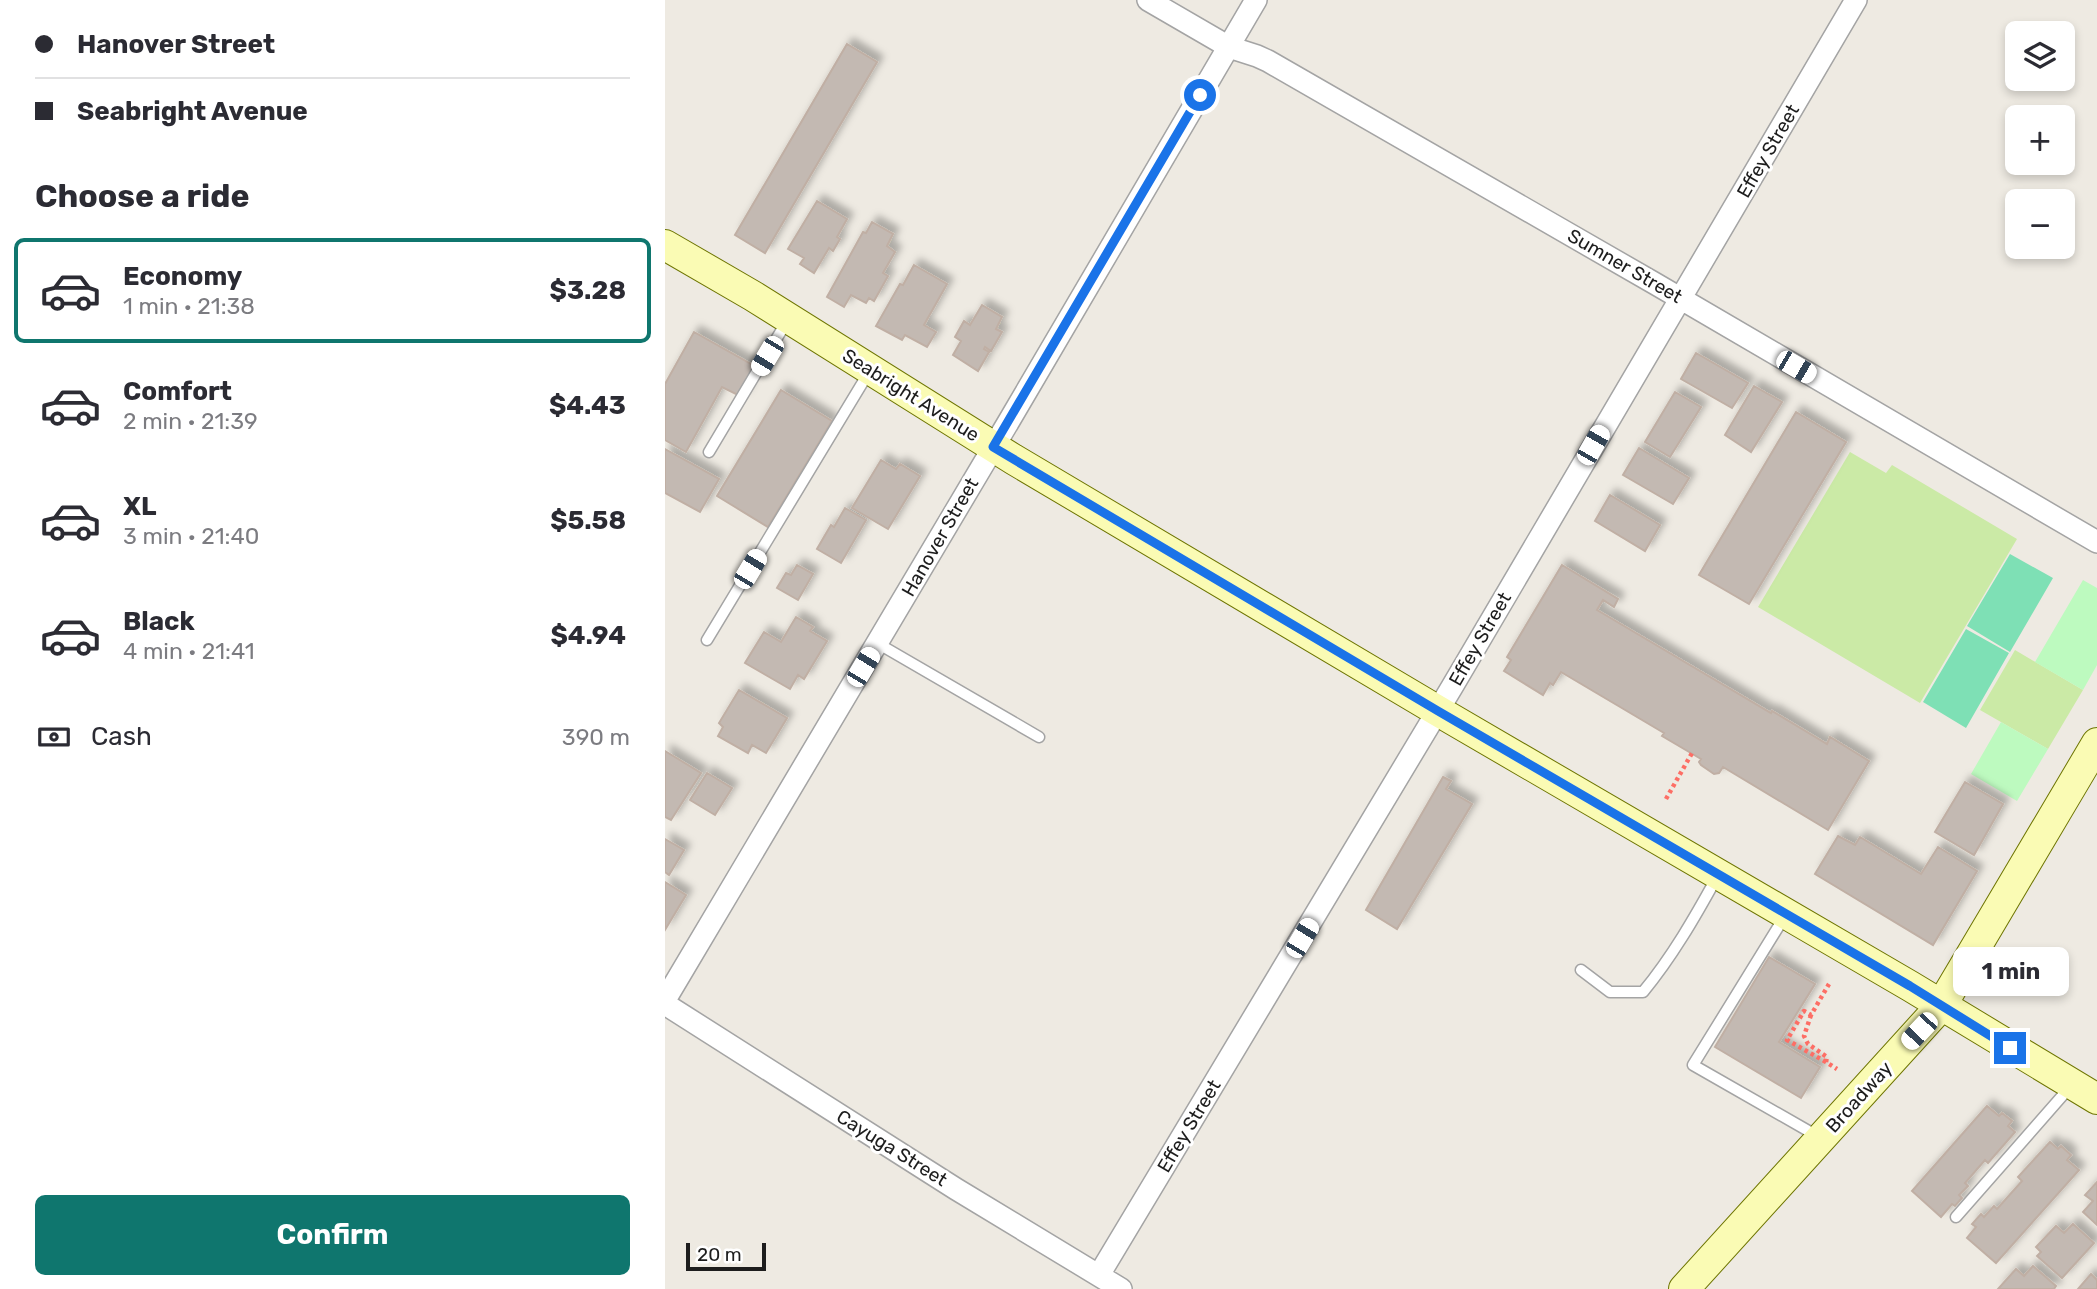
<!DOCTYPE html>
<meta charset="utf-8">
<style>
:root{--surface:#fff;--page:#f2f2f3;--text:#2b2b33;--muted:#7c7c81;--line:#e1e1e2;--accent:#0f766e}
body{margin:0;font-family:Rubik,sans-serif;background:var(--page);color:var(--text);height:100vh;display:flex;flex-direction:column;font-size:26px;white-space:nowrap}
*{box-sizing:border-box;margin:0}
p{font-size:23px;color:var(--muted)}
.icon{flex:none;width:38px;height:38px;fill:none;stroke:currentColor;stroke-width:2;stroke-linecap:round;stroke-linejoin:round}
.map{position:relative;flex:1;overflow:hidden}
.panel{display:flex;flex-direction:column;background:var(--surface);width:665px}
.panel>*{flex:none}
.guide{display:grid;align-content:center;height:154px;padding:0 35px;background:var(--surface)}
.fabs{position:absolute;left:1340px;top:21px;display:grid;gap:14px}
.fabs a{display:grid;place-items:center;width:70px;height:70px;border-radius:10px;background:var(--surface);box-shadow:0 4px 10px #0003;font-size:35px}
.scale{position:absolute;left:21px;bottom:18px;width:80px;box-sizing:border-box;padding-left:7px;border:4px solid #1d1d1d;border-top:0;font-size:19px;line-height:24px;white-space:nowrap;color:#1d1d1d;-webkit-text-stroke:5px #fff;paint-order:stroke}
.end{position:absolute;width:32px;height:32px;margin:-16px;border:9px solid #1a73e8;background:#fff;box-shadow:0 0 0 4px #fff}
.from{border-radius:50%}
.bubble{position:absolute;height:49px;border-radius:10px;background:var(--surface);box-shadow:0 4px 10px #0003;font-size:23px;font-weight:700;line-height:49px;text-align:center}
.car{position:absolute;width:21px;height:42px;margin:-21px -10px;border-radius:9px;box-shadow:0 0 5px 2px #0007;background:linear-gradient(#fff 24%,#345 0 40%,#fff 0 76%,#345 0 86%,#fff 0)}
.guide b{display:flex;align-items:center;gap:24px;height:66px;font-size:26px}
.guide b+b{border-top:2px solid var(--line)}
.guide i{width:18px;height:18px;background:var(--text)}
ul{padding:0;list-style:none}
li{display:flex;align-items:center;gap:21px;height:105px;margin:0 14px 10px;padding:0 21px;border:4px solid transparent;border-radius:10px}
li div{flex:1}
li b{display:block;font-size:26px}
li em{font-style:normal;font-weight:700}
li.selected{border-color:var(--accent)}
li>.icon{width:63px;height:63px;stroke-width:1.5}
h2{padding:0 35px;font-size:32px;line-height:84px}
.pay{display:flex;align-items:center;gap:18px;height:77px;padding:0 35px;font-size:26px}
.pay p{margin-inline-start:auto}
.action{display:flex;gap:14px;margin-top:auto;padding:14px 35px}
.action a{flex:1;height:80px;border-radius:10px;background:var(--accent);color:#fff;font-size:28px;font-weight:700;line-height:80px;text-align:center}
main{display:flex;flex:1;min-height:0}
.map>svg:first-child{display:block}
.grass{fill:#cbeaa6}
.park{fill:#bdfabf}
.pitch{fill:#7ee0b5}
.building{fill:#c3b9b2;stroke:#c0afa4;stroke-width:2;filter:url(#shadow)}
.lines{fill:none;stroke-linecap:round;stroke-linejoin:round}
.lane-casing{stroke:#a4a4a4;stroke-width:13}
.street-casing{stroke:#a4a4a4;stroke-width:24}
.secondary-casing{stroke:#6e7502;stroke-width:32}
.path{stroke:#fd6e65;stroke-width:4.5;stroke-dasharray:3.5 3.5;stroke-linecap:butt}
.lane{stroke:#fff;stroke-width:10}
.street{stroke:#fff;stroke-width:21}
.secondary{stroke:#fafbb4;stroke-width:30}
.route{stroke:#1a73e8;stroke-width:9}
.labels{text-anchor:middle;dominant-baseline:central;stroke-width:6;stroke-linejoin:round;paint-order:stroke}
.street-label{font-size:19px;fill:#1d1d1d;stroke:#fff}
</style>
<main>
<section class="panel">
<div class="guide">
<b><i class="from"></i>Hanover Street</b>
<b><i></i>Seabright Avenue</b>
</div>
<h2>Choose a ride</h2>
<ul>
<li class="selected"><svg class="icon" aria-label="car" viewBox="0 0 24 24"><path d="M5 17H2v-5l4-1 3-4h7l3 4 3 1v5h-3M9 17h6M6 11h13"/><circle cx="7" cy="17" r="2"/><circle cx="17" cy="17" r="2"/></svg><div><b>Economy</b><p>1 min · 21:38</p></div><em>$3.28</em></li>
<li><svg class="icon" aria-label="car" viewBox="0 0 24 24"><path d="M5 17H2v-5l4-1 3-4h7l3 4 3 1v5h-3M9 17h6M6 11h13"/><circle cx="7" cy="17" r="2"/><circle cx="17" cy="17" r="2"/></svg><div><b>Comfort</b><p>2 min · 21:39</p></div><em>$4.43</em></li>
<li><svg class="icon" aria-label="car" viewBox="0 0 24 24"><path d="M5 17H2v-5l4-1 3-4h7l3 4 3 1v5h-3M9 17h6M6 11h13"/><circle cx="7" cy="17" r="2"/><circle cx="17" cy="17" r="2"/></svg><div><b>XL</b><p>3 min · 21:40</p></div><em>$5.58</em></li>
<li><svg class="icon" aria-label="car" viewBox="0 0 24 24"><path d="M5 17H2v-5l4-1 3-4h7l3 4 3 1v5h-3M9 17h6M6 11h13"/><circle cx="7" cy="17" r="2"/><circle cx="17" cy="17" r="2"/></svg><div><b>Black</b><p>4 min · 21:41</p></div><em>$4.94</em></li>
</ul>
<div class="pay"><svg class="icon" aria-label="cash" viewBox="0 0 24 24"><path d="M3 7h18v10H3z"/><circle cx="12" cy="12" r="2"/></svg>Cash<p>390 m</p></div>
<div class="action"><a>Confirm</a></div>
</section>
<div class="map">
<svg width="1432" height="1289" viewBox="0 0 1432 1289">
<defs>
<filter id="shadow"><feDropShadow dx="6" dy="-6" stdDeviation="3.5" flood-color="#0004"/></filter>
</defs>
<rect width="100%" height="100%" fill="#eeeae2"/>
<!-- grass -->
<path class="grass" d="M1185,452L1221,473L1227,465L1352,539L1255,703L1093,607Z
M1350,650L1418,690L1383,749L1315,710Z"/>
<!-- park -->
<path class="park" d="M1418,580L1432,588V665L1418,690L1370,662Z
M1336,722L1383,749L1352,801L1306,774Z"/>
<!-- pitch -->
<path class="pitch" d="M1345,554L1388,578L1345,652L1302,626Z
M1301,629L1344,653L1301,728L1258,702Z"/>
<!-- building -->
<path class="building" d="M182,44L212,62L100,253L70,235Z
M152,201L182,219L172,237L175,239L168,251L164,248L149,273L135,264L139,258L123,249Z
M207,222L228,234L222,246L230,252L218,273L223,276L209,301L204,298L201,303L186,295L179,307L162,297L198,232L201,233Z
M249,265L282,284L259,325L271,332L262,347L240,335L237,340L211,326L235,284L238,285Z
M317,305L337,317L331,329L337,332L326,351L320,347L319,349L324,352L313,371L288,355L296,341L290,337L299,321L305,325Z
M29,332L93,368L77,397L57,387L21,452L0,440V384Z
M1031,353L1083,383L1067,408L1016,379Z
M1089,386L1117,402L1086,452L1060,435Z
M116,390L167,421L103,527L52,496Z
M1010,392L1036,407L1005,457L980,442Z
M1131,412L1181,442L1084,604L1034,575Z
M974,448L1024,478L1008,504L958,475Z
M0,449L54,479L35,512L0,493Z
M216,460L231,469L235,464L255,476L223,529L187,508Z
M945,495L995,525L980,551L930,521Z
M180,508L201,520L176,563L152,549L166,525L169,527Z
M132,565L148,574L133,600L112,588L121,573L126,575Z
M897,565L953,599L949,607L938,600L932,610L1106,713L1107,711L1162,744L1165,737L1204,761L1163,830L1058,767L1054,773L1049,774L1036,765L1034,762L1036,759L997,736L999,733L896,672L888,685L885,683L878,695L839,671L846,660L842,657Z
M131,617L148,627L145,631L162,641L139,679L133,675L125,689L80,663L99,632L116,642Z
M74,690L122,718L101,753L87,745L83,753L53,736L58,727L54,723Z
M0,751L36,773L6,820L0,817Z
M42,773L67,788L50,815L25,800Z
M778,777L786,781L781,789L807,804L732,929L701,910Z
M1300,782L1338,804L1309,855L1270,832Z
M1173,836L1190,845L1195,837L1256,874L1273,847L1312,871L1268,945L1150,874Z
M0,839L19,850L4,875L0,872Z
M0,882L21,895L0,930Z
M1104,957L1150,984L1114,1042L1155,1067L1136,1098L1050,1047Z
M1322,1106L1334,1116L1337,1113L1347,1121L1343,1126L1350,1132L1323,1163L1320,1160L1300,1183L1303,1186L1294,1195L1297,1198L1290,1206L1287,1204L1276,1217L1247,1191Z
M1385,1142L1393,1149L1396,1146L1406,1155L1402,1160L1414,1170L1331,1263L1302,1238L1311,1227L1307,1224L1316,1214L1319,1217L1329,1206L1332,1209L1357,1181L1353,1177Z
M1432,1182V1225L1418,1212L1428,1201L1420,1195Z
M1408,1224L1429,1243L1397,1278L1372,1256L1376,1252L1371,1247L1391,1226L1399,1233Z
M1368,1266L1391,1286L1389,1289H1333L1351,1269L1359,1276Z
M1426,1274L1432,1280V1289H1413Z"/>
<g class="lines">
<defs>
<path id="lane" d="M44,452L122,321
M42,640L204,372
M212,643L374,737
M1120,916L1028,1065L1154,1137
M916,970L945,992H978C1007,957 1030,917 1052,877
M1291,1217L1405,1087"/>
<path id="street" d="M483,0L564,47L592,56L603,61L989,283L1432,542
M0,1000L344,421L591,0
M0,1004L291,1189L456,1289
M434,1275L787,687L1191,0"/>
<path id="secondary" d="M0,245L88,296L348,459L773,711L1245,986L1432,1099
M1019,1289L1276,1006L1432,743"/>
</defs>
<!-- lane casing -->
<use href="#lane" class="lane-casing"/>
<!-- street casing -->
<use href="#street" class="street-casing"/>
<!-- secondary casing -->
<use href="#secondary" class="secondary-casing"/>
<!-- path -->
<path class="path" d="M1001,799L1027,753
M1146,1015L1139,1036L1143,1044L1162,1057L1161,1062L1172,1069
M1161,1062L1122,1040L1139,1011L1146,1015L1164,984"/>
<!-- lane -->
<use href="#lane" class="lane"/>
<!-- street -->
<use href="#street" class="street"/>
<!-- secondary -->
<use href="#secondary" class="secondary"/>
</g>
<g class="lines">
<!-- route -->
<path class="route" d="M535,95L328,447L773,711L1245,986L1345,1048"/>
</g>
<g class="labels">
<!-- street labels -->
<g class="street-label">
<text transform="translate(1103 151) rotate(-60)">Effey Street</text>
<text transform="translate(960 266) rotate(30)">Sumner Street</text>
<text transform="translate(246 395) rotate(32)">Seabright Avenue</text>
<text transform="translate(275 537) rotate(-60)">Hanover Street</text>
<text transform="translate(815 639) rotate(-60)">Effey Street</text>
<text transform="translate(1194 1097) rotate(-48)">Broadway</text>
<text transform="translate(524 1126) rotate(-59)">Effey Street</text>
<text transform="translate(227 1148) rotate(32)">Cayuga Street</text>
</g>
</g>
</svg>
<div class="fabs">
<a><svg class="icon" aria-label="layers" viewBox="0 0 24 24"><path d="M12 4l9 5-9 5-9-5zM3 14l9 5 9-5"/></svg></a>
<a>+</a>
<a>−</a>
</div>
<div class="scale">20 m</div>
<i class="end from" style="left:535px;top:95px"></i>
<i class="end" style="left:1345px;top:1048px"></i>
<div class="bubble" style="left:1288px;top:947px;width:116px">1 min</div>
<i class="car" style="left:102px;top:356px;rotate:211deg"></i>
<i class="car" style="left:1131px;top:367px;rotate:120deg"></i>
<i class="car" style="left:928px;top:445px;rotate:30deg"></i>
<i class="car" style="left:85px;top:569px;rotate:31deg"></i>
<i class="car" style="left:198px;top:667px;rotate:31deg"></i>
<i class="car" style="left:637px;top:938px;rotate:31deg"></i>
<i class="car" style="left:1254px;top:1031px;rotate:223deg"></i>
</div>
</main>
